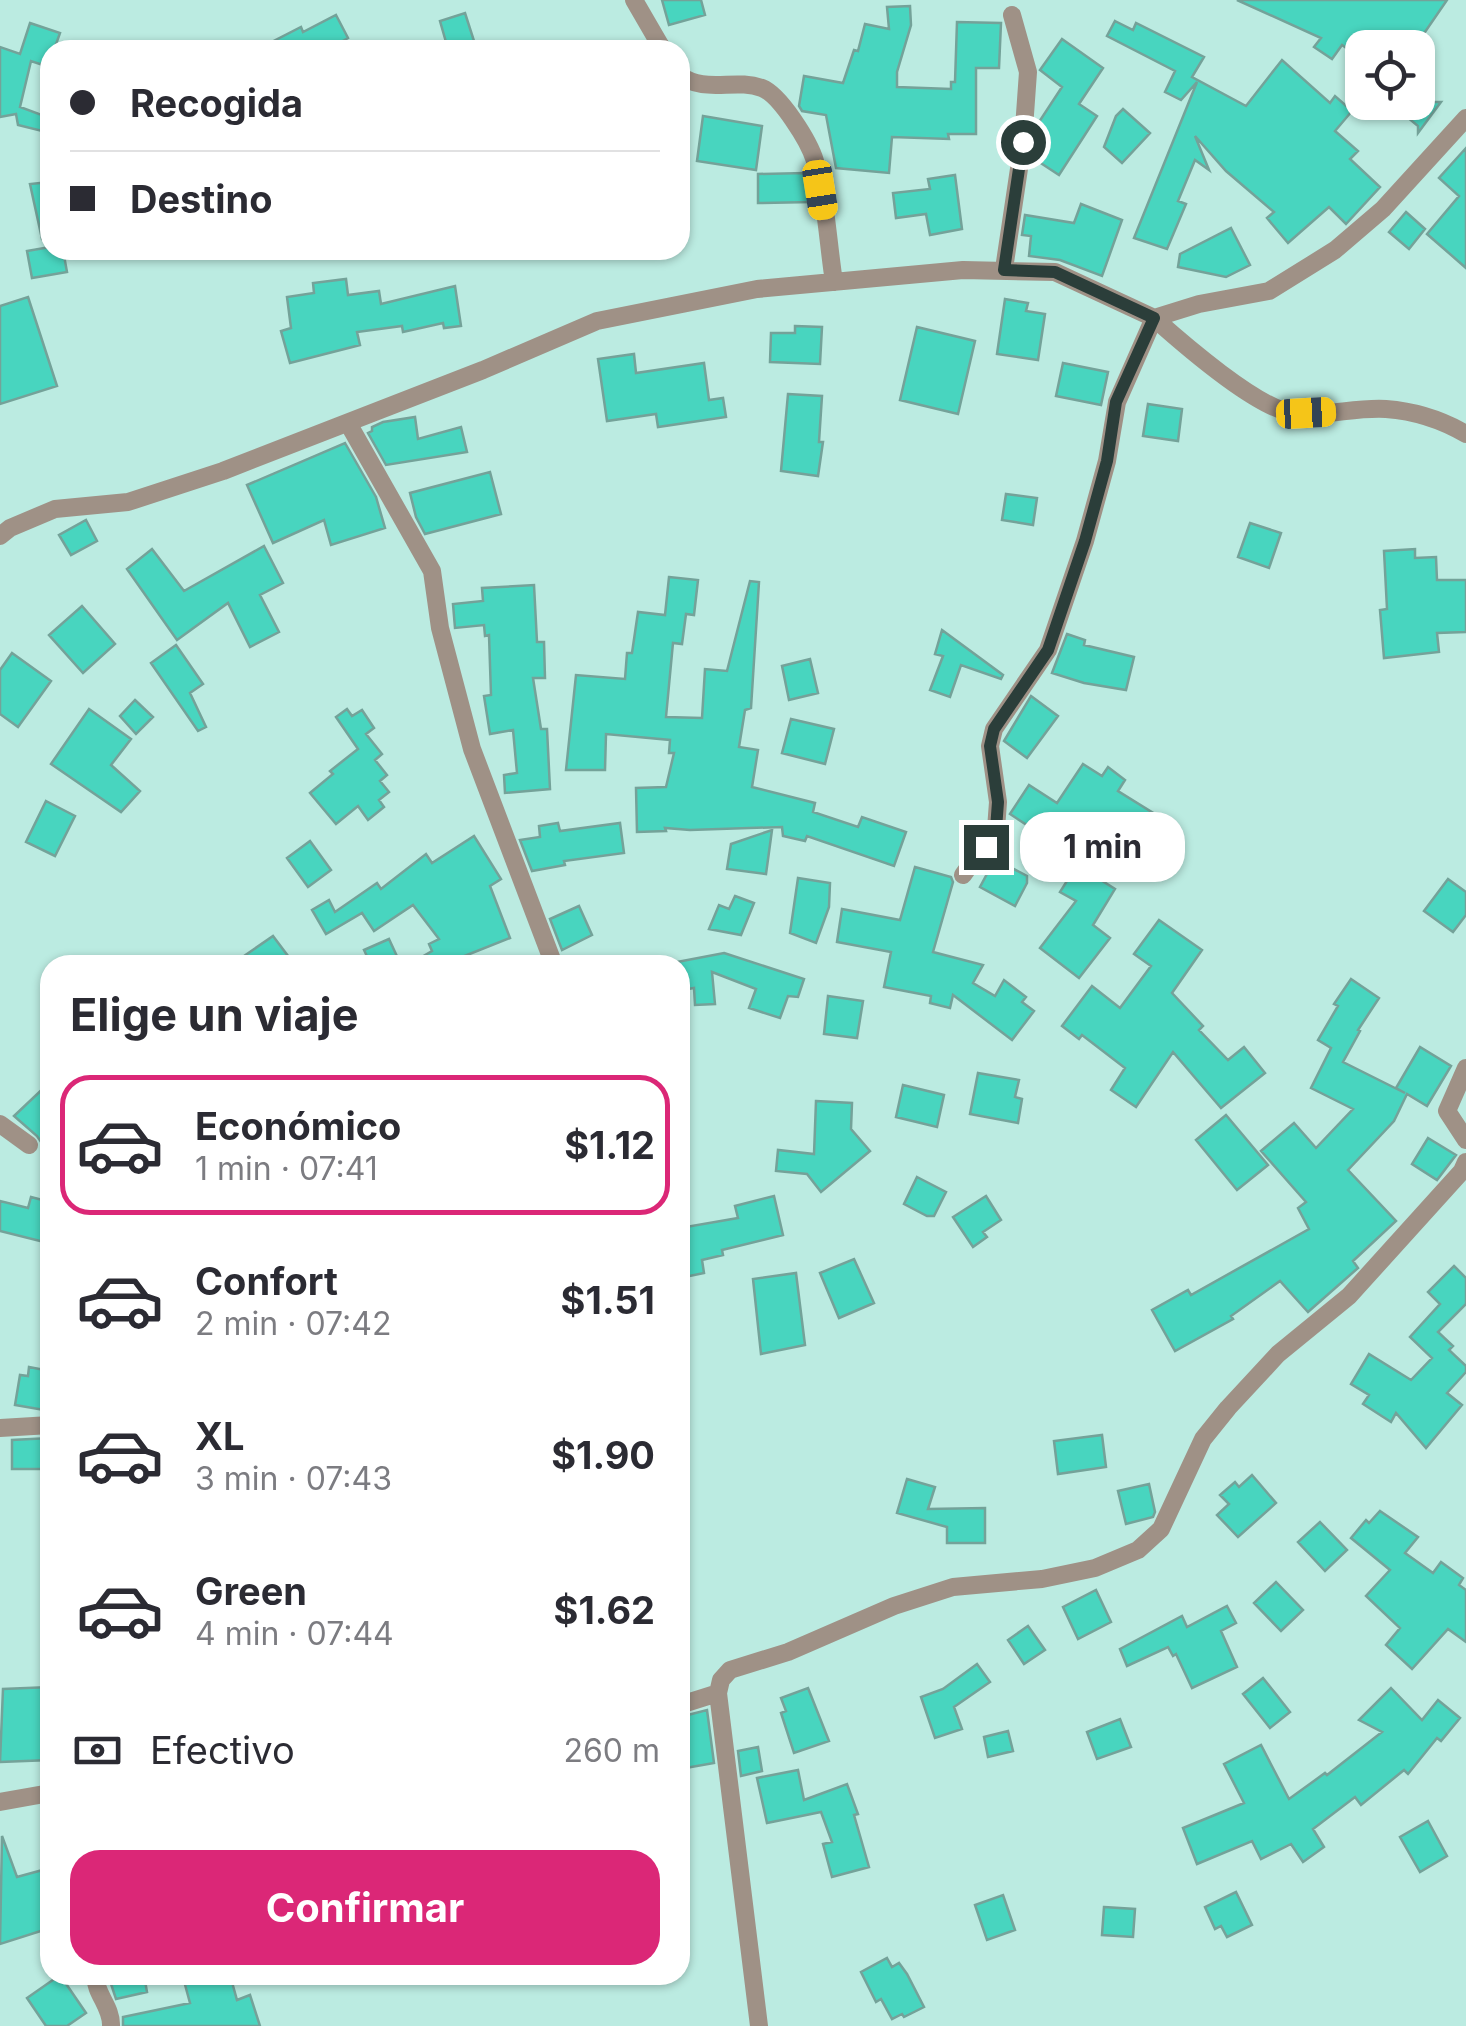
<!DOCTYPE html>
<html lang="es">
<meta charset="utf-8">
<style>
:root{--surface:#fff;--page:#f2f2f3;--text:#2b2b33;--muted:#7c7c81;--line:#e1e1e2;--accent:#db2777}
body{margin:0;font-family:Inter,sans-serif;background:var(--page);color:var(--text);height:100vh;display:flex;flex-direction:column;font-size:38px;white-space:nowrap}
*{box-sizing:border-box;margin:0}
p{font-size:32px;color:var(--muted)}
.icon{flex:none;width:55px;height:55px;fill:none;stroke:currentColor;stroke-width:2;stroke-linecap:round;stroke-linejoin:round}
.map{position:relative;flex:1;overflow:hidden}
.sheet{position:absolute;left:40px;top:955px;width:650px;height:1030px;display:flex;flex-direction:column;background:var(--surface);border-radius:30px;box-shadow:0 2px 8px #0004}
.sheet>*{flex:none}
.top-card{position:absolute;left:40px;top:40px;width:650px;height:220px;border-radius:30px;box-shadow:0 2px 8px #0004;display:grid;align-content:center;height:220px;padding:0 30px;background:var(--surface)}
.buttons{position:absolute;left:1345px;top:30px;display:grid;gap:20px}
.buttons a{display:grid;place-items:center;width:90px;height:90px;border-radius:20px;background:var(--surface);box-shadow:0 2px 8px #0004;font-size:50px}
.end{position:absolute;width:45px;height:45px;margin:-22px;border:12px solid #2b3e3a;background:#fff;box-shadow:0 0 0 5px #fff}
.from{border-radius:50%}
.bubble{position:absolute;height:70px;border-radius:30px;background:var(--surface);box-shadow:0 2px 8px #0004;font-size:32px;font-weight:700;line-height:70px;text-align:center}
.car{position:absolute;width:30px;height:60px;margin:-30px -15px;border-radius:12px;box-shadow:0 0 8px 2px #0007;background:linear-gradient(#f5c518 24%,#345 0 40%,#f5c518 0 76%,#345 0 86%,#f5c518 0)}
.top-card b{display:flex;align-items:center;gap:35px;height:95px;font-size:38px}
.top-card b+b{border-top:2px solid var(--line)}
.top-card i{width:25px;height:25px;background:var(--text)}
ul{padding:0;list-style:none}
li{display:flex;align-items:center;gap:30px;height:140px;margin:0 20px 15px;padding:0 10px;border:5px solid transparent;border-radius:30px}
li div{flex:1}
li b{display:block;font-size:38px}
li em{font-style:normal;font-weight:700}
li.on{border-color:var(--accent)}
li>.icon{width:90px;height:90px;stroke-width:1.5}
h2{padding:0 30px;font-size:45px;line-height:120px}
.pay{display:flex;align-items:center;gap:25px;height:110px;padding:0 30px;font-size:38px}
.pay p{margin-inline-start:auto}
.primary-button{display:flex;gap:20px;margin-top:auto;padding:20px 30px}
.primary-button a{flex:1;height:115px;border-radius:30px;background:var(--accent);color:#fff;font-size:40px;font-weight:700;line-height:115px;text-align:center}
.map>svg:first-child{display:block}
.building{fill:#48d5bf;stroke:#74a299;stroke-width:2.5}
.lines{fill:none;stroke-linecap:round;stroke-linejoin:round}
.minor{stroke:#9f9186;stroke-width:18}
.route{stroke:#2b3e3a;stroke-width:12}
</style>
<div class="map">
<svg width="1466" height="2026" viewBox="0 0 1466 2026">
<rect width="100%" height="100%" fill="#bbebe1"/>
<!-- building -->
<path class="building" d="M662,0H701L705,15L669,25Z
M1237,0H1447L1414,48H1362V59L1342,45L1332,59L1314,47L1321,38Z
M910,6L911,25L897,72V87L951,89V82H955L957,22L1001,23L999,68H976V134H948L949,139L892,137L889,173L836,168L826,115L802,111L799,106L804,76L843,83L854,50L858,51L865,24L889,29L887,7Z
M465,13L474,41L448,49L440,21Z
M336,15L348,38L327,50H256L301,27L303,32Z
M1115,21L1133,30L1136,23L1204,57L1192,77L1246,106L1282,60L1330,103L1335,96L1352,111L1335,131L1358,151L1350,159L1380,187L1346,224L1329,207L1288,243L1267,218L1274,212L1226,171L1195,136L1209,170L1195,160L1178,201L1186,204L1167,249L1134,238L1197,82L1181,100L1165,92L1175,71L1107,36Z
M30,23L60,33L54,50H50L49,67L31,61L20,107L50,118V133L18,125L16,114L0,117V47L20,54Z
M1062,39L1103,68L1079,104L1097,116L1059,175L1036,160L1042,151L1035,146L1041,132L1037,125L1062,87L1040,70Z
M1418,90L1433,102H1441L1418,133V126L1389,102H1418Z
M1123,109L1150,133L1122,163L1104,147L1116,116Z
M703,116L762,126L756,170L697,161Z
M1466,148V268L1427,234L1459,196L1439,178Z
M805,173L811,202L758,203V174Z
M955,175L962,229L930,235L926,214L896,218L893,193L930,189L928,179Z
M50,182V239H42L30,184Z
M1081,204L1122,220L1102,276L1060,260L1029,256L1031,236L1022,235L1025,215L1074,223Z
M1406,212L1425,229L1409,249L1389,232Z
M1231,228L1250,265L1226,277L1178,267L1180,254Z
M50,247V250H63L67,272L32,278L27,251Z
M346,279L348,295L379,291L381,304L455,286L461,326L444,328L443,323L403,332L402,326L357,332L360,345L290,363L281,331L291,328L287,297L314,293L313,283Z
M28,297L57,386L0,404V306Z
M1005,299L1028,303L1026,311L1045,314L1038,360L997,354Z
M795,326L822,327L820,364L770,362L771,333H795Z
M917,327L975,341L958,414L900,400Z
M634,354L636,373L704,363L709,400L723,398L726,417L658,427L656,414L607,421L598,359Z
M1063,363L1108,372L1101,405L1056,396Z
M788,394L822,396L819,442H823L818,476L781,471Z
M1148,404L1182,409L1178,441L1143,436Z
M415,417L418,439L461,427L467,452L386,465L368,433L372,431V427L383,422Z
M345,443L376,497L385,528L331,545L324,520L273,543L247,485Z
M490,472L501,514L425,534L416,517L410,493Z
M1006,494L1037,498L1033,525L1002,520Z
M86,520L97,541L71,555L59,535Z
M1250,523L1281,533L1269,568L1238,557Z
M264,546L283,583L260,595L279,632L250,647L228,603L177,640L127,569L152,549L184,591Z
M1415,549V558L1436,557L1437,580H1466V632L1437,633L1439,652L1384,658L1380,610L1387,609L1384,551Z
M669,577L698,580L694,615L686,614L682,644L673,643L666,717L702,718L705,669L727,671L750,581L759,582L751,708L745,710L739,747L758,750L752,787L815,803L813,812L858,827L862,817L906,832L894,866L807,836L805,841L783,836L782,827L690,830L665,828L666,831L637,832L636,788L666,787L674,753H669L670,740L606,734L605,770H566L576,675L625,679L627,653H632L638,612L665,615Z
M534,585L537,642H544L545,678H533L541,729H547L550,789L505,793L504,775L517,773L513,730L490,734L484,696L491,695L489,635L485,636L484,625L455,628L453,604L483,601L482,588Z
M82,606L115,644L83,673L49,635Z
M942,630L1003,675L1001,679L961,665L950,697L930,690L943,656L935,654Z
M1067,634L1085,640L1084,645L1134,657L1126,690L1084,683L1052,673Z
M176,645L203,684L190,693L206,727L198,731L151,663Z
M12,653L51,681L18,727L0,714V670Z
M810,659L818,693L789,700L782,666Z
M1031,696L1058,716L1027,758L1004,741Z
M135,700L153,717L136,734L120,716Z
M89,709L131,739L111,765L140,791L121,812L51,764Z
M347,709L352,716L362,710L374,728L366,734L382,754L375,760L387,775L380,781L389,792L379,800L384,807L368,820L358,806L336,824L310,793L333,774L330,771L358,749L336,717Z
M791,719L834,729L825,764L782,753Z
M1083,764L1102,776L1108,767L1125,780L1118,791L1158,816L1139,846L1103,824L1080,852L1042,821L1036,831L1010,814L1029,785L1057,803Z
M46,801L75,816L55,856L26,842Z
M558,823L560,831L620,823L624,853L564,861L565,865L532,871L520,840L540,837L539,826Z
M772,830L766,874L727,869L731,844Z
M474,836L501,879L490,886L510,938L462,957L466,965H408L432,951L429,944L439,939L413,905L374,931L362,913L326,934L312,910L329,900L335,912L377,883L381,889L426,854L432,863Z
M310,841L331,870L308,887L287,858Z
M995,859L1027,876V883L1015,906L980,887Z
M1077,865L1115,889L1093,925L1110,938L1079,978L1040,948L1076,901L1060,892Z
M915,867L951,877L953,882L933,952L983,965L973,983L995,996L1004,980L1026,997L1022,1002L1034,1011L1012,1040L953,995L950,1008L930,1003L931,996L884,987L891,952L837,942L842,909L900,920Z
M798,878L830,883L829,907L816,943L790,933Z
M1448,879L1466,892V915L1453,932L1424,911Z
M735,896L754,903L741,935L709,929L719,905L729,909Z
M579,906L592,935L562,950L550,919Z
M1159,920L1202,950L1172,993L1203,1026L1199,1030L1228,1060L1244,1047L1265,1073L1221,1108L1173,1052L1136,1107L1111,1090L1125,1068L1082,1035L1079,1039L1062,1026L1092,986L1120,1008L1151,966L1134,954Z
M273,936L288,956L273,965H231Z
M389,939L401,965H371L364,950Z
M724,953L804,979L798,997L788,996L780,1018L749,1008L756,989L712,972L715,1004L695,1005L694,988L682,990L677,962Z
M1351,979L1379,998L1358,1030L1360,1031L1343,1062L1405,1093L1396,1088L1420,1047L1451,1066L1427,1106L1407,1094L1394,1121L1348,1170L1396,1221L1353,1261L1358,1268L1308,1312L1280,1281L1231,1316L1233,1319L1175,1351L1152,1310L1188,1290L1191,1295L1309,1229L1298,1208L1306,1202L1261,1151L1294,1123L1316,1148L1353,1109L1311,1088L1331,1048L1318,1040L1338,1006L1334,1004Z
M828,996L863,1001L857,1038L824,1034Z
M978,1073L1019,1080L1015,1097L1022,1099L1018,1123L970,1114Z
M50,1082V1155L37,1136L14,1116Z
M903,1085L944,1095L937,1127L896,1117Z
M816,1101L852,1103L851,1129L870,1151L821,1192L807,1174L776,1171L778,1150L814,1154Z
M1226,1115L1268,1165L1237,1190L1196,1140Z
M1428,1138L1456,1155L1437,1180L1412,1164Z
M917,1177L946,1192L934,1216H927L904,1204Z
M774,1196L783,1235L722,1250L723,1255L702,1260L704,1273L680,1278V1228L738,1218L735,1206Z
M986,1196L1001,1220L983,1232L987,1237L973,1247L953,1217Z
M31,1197L50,1202V1220L44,1242L0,1231V1201L28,1208Z
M854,1259L874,1303L839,1318L820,1273Z
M1454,1266L1466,1278V1304L1438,1332L1453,1346L1449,1350L1466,1366V1372L1447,1393L1462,1405L1426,1448L1396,1413L1391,1422L1363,1404L1369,1395L1351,1384L1369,1354L1411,1380L1432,1358L1410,1337L1440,1304L1428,1292Z
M796,1273L805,1345L761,1354L753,1279Z
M29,1367L50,1371V1411L15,1405L20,1375L28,1376Z
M1102,1435L1106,1467L1058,1474L1054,1441Z
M50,1438V1469H12V1440Z
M1252,1475L1276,1503L1238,1537L1217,1515L1229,1504L1220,1495L1235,1482L1239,1487Z
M907,1479L935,1487L928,1509L985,1508V1543H947V1527L897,1513Z
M1149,1484L1155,1512L1153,1517L1126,1524L1118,1491Z
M1380,1511L1418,1537L1405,1553L1433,1573L1441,1562L1463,1578L1459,1585L1466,1590V1642L1448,1629L1412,1669L1386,1645L1400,1628L1366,1596L1390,1570L1351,1538L1366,1520L1369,1523Z
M1320,1522L1347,1550L1325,1571L1298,1542Z
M1276,1582L1303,1610L1281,1631L1254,1603Z
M1096,1590L1111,1622L1078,1639L1063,1607Z
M1227,1606L1236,1623L1221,1631L1237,1667L1192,1688L1176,1654L1173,1656L1168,1647L1127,1666L1120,1649L1182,1616L1187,1627Z
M1028,1626L1045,1650L1024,1664L1008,1640Z
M977,1664L990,1682L954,1707L962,1729L935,1738L921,1697L943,1689Z
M1263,1678L1290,1712L1270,1728L1243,1694Z
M50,1687V1760L0,1762L3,1689Z
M808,1688L829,1741L794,1753L781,1713L786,1711L781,1698Z
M1391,1688L1422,1720L1438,1700L1460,1718L1441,1741L1437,1738L1408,1774L1404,1770L1361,1805L1355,1797L1313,1829L1324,1847L1303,1862L1291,1844L1261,1859L1252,1841L1197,1864L1183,1828L1244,1803L1224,1764L1261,1745L1289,1799L1325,1773L1327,1775L1382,1732L1359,1720Z
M707,1710L714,1763L680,1769V1717Z
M1120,1719L1131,1747L1097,1759L1087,1732Z
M1008,1731L1013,1751L988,1757L984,1737Z
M758,1747L762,1771L741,1776L738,1751Z
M798,1770L804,1800L847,1784L858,1814L854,1815L869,1867L832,1877L823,1844L832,1842L821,1812L767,1823L757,1778Z
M1428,1821L1447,1856L1420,1872L1400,1837Z
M2,1836L17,1877L50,1868V1928L0,1944Z
M1236,1892L1252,1925L1227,1937L1221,1926L1215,1929L1205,1907Z
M1003,1895L1015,1930L987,1940L975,1905Z
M1104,1907L1135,1909L1133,1937L1102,1935Z
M887,1958L892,1967L899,1963L907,1974L924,2007L904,2017L902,2014L892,2019L881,1999L876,2002L861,1972Z
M60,1975L86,2013L67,2026H46L27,1998Z
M108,1975H144L147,1992L116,1999Z
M209,1975H230L237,2000L250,1995L260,2026H123V2017L190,2003L184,1981Z"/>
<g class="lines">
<!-- minor -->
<path class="minor" d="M634,0L663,50
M680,75C704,94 735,78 762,88C780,95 809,141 815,161C826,199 828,243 834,282
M1004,269L1023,142L1028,72L1012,15
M348,423L432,571L440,628L472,749L554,965
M0,536L10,528L55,509L128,502L223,471L483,370L597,321L757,289L963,270L1055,272L1154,318L1199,304L1269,291L1335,250L1383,209L1466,118
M963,875L996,829L998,802L990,746L994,729L1048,650L1085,541L1107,461L1117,402L1154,318C1182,343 1258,409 1293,413C1324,417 1355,407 1386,409C1413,411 1442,420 1466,434
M1466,1068L1447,1111L1466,1140
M0,1124L29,1145
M0,1428L50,1425
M680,1705L718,1693
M0,1802L50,1793
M95,1975C95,1994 112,2007 111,2026
M759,2026L718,1693L721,1680L730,1670L788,1652L894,1606L953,1587L1042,1579L1095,1568L1138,1550L1161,1529L1203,1439L1228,1408L1278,1354L1349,1296L1462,1171L1466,1162"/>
</g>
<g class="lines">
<!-- route -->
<path class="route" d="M986,847L996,829L998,802L990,746L994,729L1048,650L1085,541L1107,461L1116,402L1154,318L1055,272L1004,270L1023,142"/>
</g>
</svg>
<div class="buttons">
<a><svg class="icon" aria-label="locate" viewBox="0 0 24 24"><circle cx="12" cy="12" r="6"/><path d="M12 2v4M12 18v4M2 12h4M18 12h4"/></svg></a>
</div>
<i class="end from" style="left:1023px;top:142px"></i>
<i class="end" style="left:986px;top:847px"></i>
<div class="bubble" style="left:1020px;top:812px;width:165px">1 min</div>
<i class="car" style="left:820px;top:190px;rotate:171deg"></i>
<i class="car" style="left:1306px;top:413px;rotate:87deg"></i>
<div class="top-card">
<b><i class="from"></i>Recogida</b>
<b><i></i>Destino</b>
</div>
<section class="sheet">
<h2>Elige un viaje</h2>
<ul>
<li class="on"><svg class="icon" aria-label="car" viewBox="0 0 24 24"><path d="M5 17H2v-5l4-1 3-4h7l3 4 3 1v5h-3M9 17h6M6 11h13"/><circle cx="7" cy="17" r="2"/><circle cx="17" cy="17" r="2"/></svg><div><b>Económico</b><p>1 min · 07:41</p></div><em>$1.12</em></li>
<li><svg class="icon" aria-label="car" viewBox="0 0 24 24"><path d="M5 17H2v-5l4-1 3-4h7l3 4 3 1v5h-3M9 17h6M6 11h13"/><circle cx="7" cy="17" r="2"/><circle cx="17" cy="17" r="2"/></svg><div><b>Confort</b><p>2 min · 07:42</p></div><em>$1.51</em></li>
<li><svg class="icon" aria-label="car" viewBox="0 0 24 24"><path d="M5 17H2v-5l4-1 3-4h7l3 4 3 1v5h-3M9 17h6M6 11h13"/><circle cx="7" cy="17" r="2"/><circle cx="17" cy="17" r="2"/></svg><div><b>XL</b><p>3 min · 07:43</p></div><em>$1.90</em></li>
<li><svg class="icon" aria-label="car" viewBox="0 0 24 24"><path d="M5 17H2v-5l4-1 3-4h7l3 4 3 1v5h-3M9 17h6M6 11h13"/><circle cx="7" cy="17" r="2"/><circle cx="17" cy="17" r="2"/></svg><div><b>Green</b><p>4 min · 07:44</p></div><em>$1.62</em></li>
</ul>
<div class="pay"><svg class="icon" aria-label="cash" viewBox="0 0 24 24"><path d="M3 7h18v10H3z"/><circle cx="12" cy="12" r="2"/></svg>Efectivo<p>260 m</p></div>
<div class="primary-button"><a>Confirmar</a></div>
</section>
</div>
